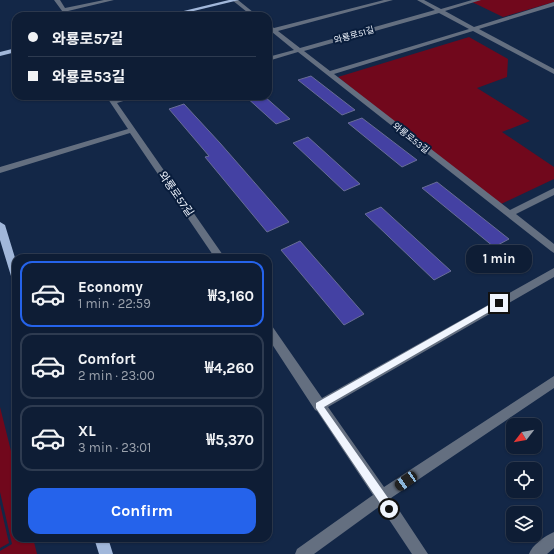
<!DOCTYPE html>
<meta charset="utf-8">
<style>
:root{--surface:#0e1d35;--page:#1c2a41;--text:#f1f3f6;--muted:#9ba2ad;--line:#2e3b50;--accent:#2563eb}
body{margin:0;font-family:Karla,"Noto Sans KR",sans-serif;background:var(--page);color:var(--text);height:100vh;display:flex;flex-direction:column;font-size:15px;white-space:nowrap}
*{box-sizing:border-box;margin:0}
p{font-size:13px;color:var(--muted)}
.icon{flex:none;width:22px;height:22px;fill:none;stroke:currentColor;stroke-width:2;stroke-linecap:round;stroke-linejoin:round}
.map{position:relative;flex:1;overflow:hidden}
.details{position:absolute;left:12px;top:254px;width:260px;height:288px;display:flex;flex-direction:column;background:var(--surface);border-radius:12px;box-shadow:0 1px 3px #0004,0 0 0 1px var(--line)}
.details>*{flex:none}
.top-card{position:absolute;left:12px;top:12px;width:260px;height:88px;border-radius:12px;box-shadow:0 1px 3px #0004,0 0 0 1px var(--line);display:grid;align-content:center;height:88px;padding:0 16px;background:var(--surface)}
.needle{width:26px;rotate:239deg}
.buttons{position:absolute;left:506px;top:418px;display:grid;gap:8px}
.buttons a{display:grid;place-items:center;width:36px;height:36px;border-radius:8px;background:var(--surface);box-shadow:0 1px 3px #0004,0 0 0 1px var(--line);font-size:20px}
.end{position:absolute;width:18px;height:18px;margin:-9px;border:5px solid #f0f5fe;background:#111;box-shadow:0 0 0 2px #111}
.from{border-radius:50%}
.bubble{position:absolute;height:28px;border-radius:12px;background:var(--surface);box-shadow:0 1px 3px #0004,0 0 0 1px var(--line);font-size:13px;font-weight:700;line-height:28px;text-align:center}
.car{position:absolute;width:12px;height:24px;margin:-12px -6px;border-radius:5px;box-shadow:0 0 3px 1px #0007;background:linear-gradient(#222 24%,#8ab4d8 0 40%,#222 0 76%,#8ab4d8 0 86%,#222 0)}
.top-card b{display:flex;align-items:center;gap:14px;height:38px;font-size:15px}
.top-card b+b{border-top:1px solid var(--line)}
.top-card i{width:10px;height:10px;background:var(--text)}
ul{padding:7px 0 0;list-style:none}
li{display:flex;align-items:center;gap:12px;height:66px;margin:0 8px 6px;padding:0 8px;border:2px solid var(--line);border-radius:12px}
li div{flex:1}
li b{display:block;font-size:15px}
li em{font-style:normal;font-weight:700}
li.on{border-color:var(--accent)}
li>.icon{width:36px;height:36px;stroke-width:1.5}
.button{display:flex;gap:8px;margin-top:auto;padding:8px 16px}
.button a{flex:1;height:46px;border-radius:12px;background:var(--accent);color:#fff;font-size:16px;font-weight:700;line-height:46px;text-align:center}
.map>svg:first-child{display:block}
.green{fill:#71081c}
.building{fill:#4441a3;stroke:#686d96}
.lines{fill:none;stroke-linecap:round;stroke-linejoin:round}
.minor{fill:#646f80;fill-rule:evenodd}
.major{fill:#a1b7da;fill-rule:evenodd}
.route{fill:#f0f5fe}
.labels{text-anchor:middle;dominant-baseline:central;stroke-width:4;stroke-linejoin:round;paint-order:stroke}
.far-street-label{font-size:9px;fill:#f0f5fe;stroke:#091d3c}
.street-label{font-size:11px;fill:#f0f5fe;stroke:#091d3c}
</style>
<div class="map">
<svg width="554" height="554" viewBox="0 0 554 554">
<rect width="100%" height="100%" fill="#132747"/>
<!-- green -->
<path class="green" d="M478,0H554V2L503,17L472,2Z
M469,37L508,59L507,77L477,88L530,121L502,132L554,167V179L499,205L338,77Z
M0,407L16,471V538H33L37,554H0V551L12,544L0,492Z
M0,504L9,543L0,548Z"/>
<!-- building -->
<path class="building" d="M311,76L355,110L342,115L298,80Z
M245,96H264L290,119L276,124Z
M184,104L220,143L289,222L267,232L205,157L209,156L169,109Z
M362,118L417,160L402,167L348,123Z
M308,137L360,184L344,191L293,143Z
M437,182L509,239L494,247L422,188Z
M381,207L451,271L434,280L365,214Z
M300,241L364,314L344,325L281,250Z"/>
<g class="lines">
<!-- minor -->
<path class="minor" d="M54,0H60L65,8L104,0H114L68,11L70,14L67,16L65,15Z
M232,0H238L258,16H252Z
M384,0H393L278,31L300,48L435,10L417,0H424L441,9L472,0H481L445,11L474,27L554,2V6L479,29L554,69V74L473,31L334,74L510,210L554,188V195L516,214L554,244V253L551,251L298,52L268,61V57L294,50L272,32H268V24L274,28ZM439,13L469,29L330,71L304,51Z
M106,96H112L115,100L128,96H139L117,103L225,258H215L130,133L0,173V167L128,129Z
M554,268V277L328,407L384,487L554,376V388L391,498L428,554H412L380,506L314,554H295L297,549L373,495L317,411L315,410L268,338V324L272,326L322,398Z
M554,532V548L547,554H529C532,545 545,536 554,532Z"/>
<!-- major -->
<path class="major" d="M229,0H239L173,16H163Z
M16,48V52L0,56V52Z
M0,222L5,225L16,261V280L12,279L11,276L0,240Z
M94,538H108L113,554H99Z"/>
</g>
<!-- route -->
<path class="route" d="M496,301H501V305L324,407L393,505L394,509L393,512L389,513L386,512L316,408V403Z"/>
<g class="labels">
<!-- far-street labels -->
<g class="far-street-label">
<text transform="translate(354 35) rotate(-16)">와룡로51길</text>
<text transform="translate(411 138) rotate(38)">와룡로53길</text>
</g>
<!-- street labels -->
<g class="street-label">
<text transform="translate(176 194) rotate(55)">와룡로57길</text>
</g>
</g>
</svg>
<div class="buttons">
<a><svg class="needle" viewBox="-14 -14 28 28"><path d="M0-13l5 13h-10z" fill="#e53935"/><path d="M0 13l5-13h-10z" fill="#9ba2ad"/></svg></a>
<a><svg class="icon" aria-label="locate" viewBox="0 0 24 24"><circle cx="12" cy="12" r="6"/><path d="M12 2v4M12 18v4M2 12h4M18 12h4"/></svg></a>
<a><svg class="icon" aria-label="layers" viewBox="0 0 24 24"><path d="M12 4l9 5-9 5-9-5zM3 14l9 5 9-5"/></svg></a>
</div>
<i class="end from" style="left:389px;top:509px"></i>
<i class="end" style="left:499px;top:303px"></i>
<div class="bubble" style="left:466px;top:245px;width:66px">1 min</div>
<i class="car" style="left:406px;top:481px;rotate:236deg"></i>
<div class="top-card">
<b><i class="from"></i>와룡로57길</b>
<b><i></i>와룡로53길</b>
</div>
<section class="details">
<ul>
<li class="on"><svg class="icon" aria-label="car" viewBox="0 0 24 24"><path d="M5 17H2v-5l4-1 3-4h7l3 4 3 1v5h-3M9 17h6M6 11h13"/><circle cx="7" cy="17" r="2"/><circle cx="17" cy="17" r="2"/></svg><div><b>Economy</b><p>1 min · 22:59</p></div><em>₩3,160</em></li>
<li><svg class="icon" aria-label="car" viewBox="0 0 24 24"><path d="M5 17H2v-5l4-1 3-4h7l3 4 3 1v5h-3M9 17h6M6 11h13"/><circle cx="7" cy="17" r="2"/><circle cx="17" cy="17" r="2"/></svg><div><b>Comfort</b><p>2 min · 23:00</p></div><em>₩4,260</em></li>
<li><svg class="icon" aria-label="car" viewBox="0 0 24 24"><path d="M5 17H2v-5l4-1 3-4h7l3 4 3 1v5h-3M9 17h6M6 11h13"/><circle cx="7" cy="17" r="2"/><circle cx="17" cy="17" r="2"/></svg><div><b>XL</b><p>3 min · 23:01</p></div><em>₩5,370</em></li>
</ul>
<div class="button"><a>Confirm</a></div>
</section>
</div>
